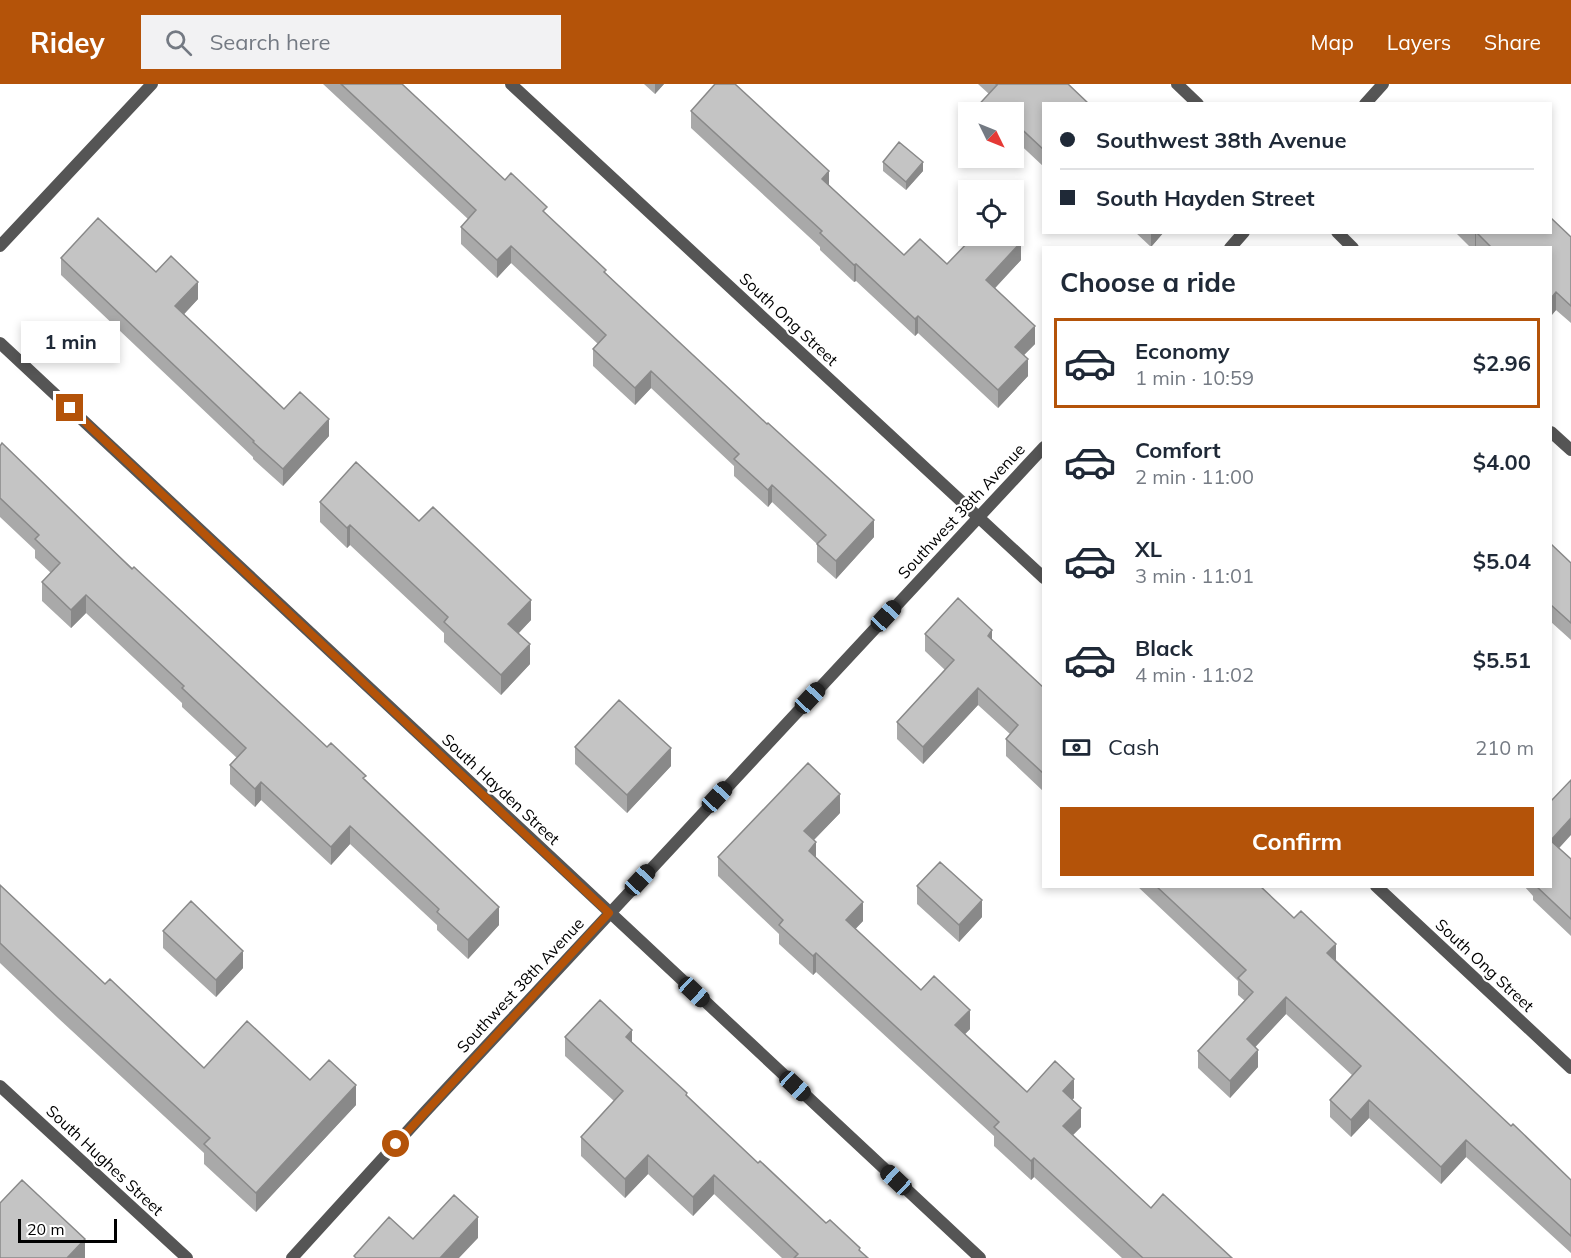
<!DOCTYPE html>
<meta charset="utf-8">
<style>
:root{--surface:#fff;--page:#f2f2f3;--text:#1f2937;--muted:#747a83;--line:#e0e1e3;--accent:#b45309}
body{margin:0;font-family:Mulish,sans-serif;background:var(--page);color:var(--text);height:100vh;display:flex;flex-direction:column;font-size:22px;white-space:nowrap}
*{box-sizing:border-box;margin:0}
p{font-size:20px;color:var(--muted)}
.icon{flex:none;width:33px;height:33px;fill:none;stroke:currentColor;stroke-width:2;stroke-linecap:round;stroke-linejoin:round}
.map{position:relative;flex:1;overflow:hidden}
.sheet{position:absolute;left:1042px;top:162px;width:510px;height:642px;display:flex;flex-direction:column;background:var(--surface);border-radius:0px;box-shadow:0 3px 9px #0003}
.sheet>*{flex:none}
.hud{position:absolute;left:1042px;top:18px;width:510px;height:132px;border-radius:0px;box-shadow:0 3px 9px #0003;display:grid;align-content:center;height:132px;padding:0 18px;background:var(--surface)}
.needle{width:39px;rotate:133deg}
.fabs{position:absolute;left:958px;top:18px;display:grid;gap:12px}
.fabs a{display:grid;place-items:center;width:66px;height:66px;border-radius:0px;background:var(--surface);box-shadow:0 3px 9px #0003;font-size:30px}
.scale{position:absolute;left:18px;bottom:15px;width:99px;box-sizing:border-box;padding-left:6px;border:3px solid #000;border-top:0;font-size:16px;line-height:21px;white-space:nowrap;color:#000;-webkit-text-stroke:4px #fff;paint-order:stroke}
.end{position:absolute;width:27px;height:27px;margin:-14px;border:8px solid #b45309;background:#fff;box-shadow:0 0 0 3px #fff}
.from{border-radius:50%}
.bubble{position:absolute;height:42px;border-radius:0px;background:var(--surface);box-shadow:0 3px 9px #0003;font-size:20px;font-weight:700;line-height:42px;text-align:center}
.car{position:absolute;width:18px;height:36px;margin:-18px -9px;border-radius:8px;box-shadow:0 0 4px 2px #0007;background:linear-gradient(#222 24%,#8ab4d8 0 40%,#222 0 76%,#8ab4d8 0 86%,#222 0)}
.hud b{display:flex;align-items:center;gap:21px;height:57px;font-size:22px}
.hud b+b{border-top:2px solid var(--line)}
.hud i{width:15px;height:15px;background:var(--text)}
ul{padding:0;list-style:none}
li{display:flex;align-items:center;gap:18px;height:90px;margin:0 12px 9px;padding:0 6px;border:3px solid transparent;border-radius:0px}
li div{flex:1}
li b{display:block;font-size:22px}
li em{font-style:normal;font-weight:700}
li.on{border-color:var(--accent)}
li>.icon{width:54px;height:54px;stroke-width:1.5}
h2{padding:0 18px;font-size:27px;line-height:72px}
.pay{display:flex;align-items:center;gap:15px;height:66px;padding:0 18px;font-size:22px}
.pay p{margin-inline-start:auto}
.cta{display:flex;gap:12px;margin-top:auto;padding:12px 18px}
.cta a{flex:1;height:69px;border-radius:0px;background:var(--accent);color:#fff;font-size:24px;font-weight:700;line-height:69px;text-align:center}
header{display:flex;align-items:center;gap:36px;box-sizing:border-box;height:84px;padding:0 30px;background:var(--accent);color:#fff}
header strong{font-size:28px}
nav{display:flex;gap:33px;margin-inline-start:auto;font-size:21px}
.search{width:420px;height:54px;background:var(--page);display:flex;align-items:center;gap:15px;box-sizing:border-box;padding:0 21px;border-radius:0px;color:var(--muted);font-size:22px}
.map>svg:first-child{display:block}
.lines{fill:none;stroke-linecap:round;stroke-linejoin:round}
.street{stroke:#555;stroke-width:12}
.wall{fill:#a9a9a9}
.shaded-wall{fill:#898989}
.building{fill:#c4c4c4;stroke:#898989;stroke-width:1.5}
.route{stroke:#b45309;stroke-width:8}
.labels{text-anchor:middle;dominant-baseline:central;stroke-width:4.5;stroke-linejoin:round;paint-order:stroke}
.street-label{font-size:16px;fill:#000;stroke:#fff}
</style>
<header>
<strong>Ridey</strong>
<div class="search"><svg class="icon" aria-label="search" viewBox="0 0 24 24"><circle cx="10" cy="10" r="6"/><path d="M15 15l6 6"/></svg>Search here</div>
<nav><a>Map</a><a>Layers</a><a>Share</a></nav>
</header>
<div class="map">
<svg width="1571" height="1174" viewBox="0 0 1571 1174">
<rect width="100%" height="100%" fill="#fff"/>
<g class="lines">
<!-- street -->
<path class="street" d="M511,0L1044,494
M1177,0L1198,20
M1365,20L1383,0
M1337,148L1353,164
M0,162L152,0
M1230,164L1244,148
M0,259L980,1174
M1551,348L1571,366
M1376,802L1571,984
M0,1002L187,1174
M292,1174L425,1028L1044,363"/>
</g>
<!-- wall -->
<path class="wall" d="M323,0H402L505,96L547,131L874,453L836,495L817,478V460L772,418L768,423L734,392V382L651,304L635,321L593,282V265L598,260L511,179L497,194L461,160V143L468,135Z
M644,0H664L655,10Z
M978,0H1068L1044,20V83L1014,55V28L989,10Z
M691,27L829,101L904,171L947,180L1021,176L994,204L1035,260L1024,271L1028,292L998,324L918,249L915,252L856,197L854,198L820,166V163L691,44Z
M969,31V56L965,53V36Z
M883,78L923,87L906,106L883,87Z
M1135,148H1164L1151,163Z
M1455,148H1551L1571,153V239L1556,226L1551,232V164H1471Z
M61,174L156,188L198,215L184,230L284,325L329,352L283,402L253,375V373L61,191Z
M0,362L327,663L366,697L499,841L468,875L437,846V841L350,760L331,781L261,716L255,723L230,700V681L237,674L182,623V619L86,529L71,544L42,517V498L51,489L35,474V466L0,433Z
M320,418L419,437L531,536L519,549L530,580L501,611L444,558V549L350,461L347,464L320,438Z
M1551,460L1571,479V556L1551,538Z
M925,550L992,556L1044,604V708L1006,672V655L1010,650L978,621L923,680L897,655V638L945,586L925,567Z
M575,663L671,682L627,729L575,680Z
M840,729L814,756L816,774L863,837L855,845L921,906L970,945L965,950L1027,1008L1074,1014L1072,1016L1081,1043L1073,1051L1151,1124L1232,1174H1122L1034,1093L1031,1096L994,1062V1052L816,888L813,891L779,860V850L718,792V773Z
M1559,764L1571,775V852L1533,816V812L1524,802H1551Z
M0,801L105,900L204,984L310,996L356,1021L256,1128L204,1080V1069L58,934L0,879Z
M917,802L982,833L959,858L917,820Z
M1137,802H1260L1336,876L1511,1042L1571,1096V1169L1466,1073L1441,1100L1369,1034L1351,1053L1330,1033V1016L1352,991L1286,930L1255,963L1258,983L1230,1014L1198,984V967L1245,917L1238,911V897Z
M163,847L243,884L216,913L163,864Z
M565,953L632,958L687,1012L758,1079L826,1139L868,1174H782L714,1110L693,1132L648,1090L625,1114L581,1072V1053L614,1017L565,972Z"/>
<!-- shaded-wall -->
<path class="shaded-wall" d="M655,0H664L655,10Z
M923,78V87L906,106V98Z
M829,87V105L822,95Z
M1151,148H1164L1151,163Z
M1476,148V164H1475V150Z
M1021,158V176L986,214V196Z
M511,162V179L497,194V176Z
M856,180V197L854,198V181Z
M198,198V215L175,240V222Z
M1556,208V226L1551,232V214Z
M918,232V249L915,252V235Z
M1035,242V260L1015,280V263Z
M1028,275V292L998,324V306Z
M651,287V304L635,321V304Z
M329,335V352L283,402V385Z
M772,401V418L768,423V406Z
M874,436V453L836,495V477Z
M350,441V461L347,464V444Z
M86,511V529L71,544V526Z
M531,516V536L508,560V540Z
M992,546V564L988,552Z
M530,560V580L501,611V591Z
M978,604V621L923,680V663Z
M671,664V682L627,729V711Z
M261,698V716L255,723V705Z
M840,710V729L804,766V747Z
M1571,734V751L1551,773V756Z
M350,742V760L331,781V763Z
M816,758V777L809,767Z
M982,816V833L959,858V841Z
M863,818V837L846,855V836Z
M499,823V841L468,875V856Z
M1336,860V877L1327,869Z
M243,867V884L216,913V896Z
M816,869V888L813,891V872Z
M1286,913V930L1247,972V955Z
M970,926V945L955,960V941Z
M632,946V965L626,953Z
M1258,966V983L1230,1014V997Z
M1074,995V1014L1063,1026V1007Z
M356,1001V1021L256,1128V1109Z
M1369,1016V1034L1351,1053V1036Z
M1081,1024V1043L1063,1061V1042Z
M1466,1056V1073L1441,1100V1083Z
M648,1071V1090L625,1114V1095Z
M1034,1074V1093L1031,1096V1077Z
M714,1091V1110L693,1132V1113Z
M478,1133V1154L459,1174H440Z
M85,1155V1174H67Z"/>
<!-- building -->
<path class="building" d="M341,0H402L505,96L511,89L547,123L543,127L606,186L604,188L767,340L768,339L874,436L836,477L817,460L826,451L772,401L768,406L734,375L739,370L651,287L635,304L593,265L606,251L511,162L497,176L461,143L476,126Z
M715,0H735L829,87L822,95L904,171L920,155L947,180L974,152H1014L1021,158L986,196L1035,242L1015,263L1028,275L998,306L918,232L915,235L856,180L854,181L820,149L822,147L691,27Z
M996,0H1068L1089,20H1044V66L1014,38V28H972L997,1Z
M969,31V39L965,36Z
M899,58L923,78L906,98L883,78Z
M98,134L156,188L171,172L198,198L175,222L284,325L300,308L329,335L283,385L253,358L254,357L61,174Z
M1551,134L1571,153V222L1556,208L1551,214V164H1492L1476,148H1551Z
M2,359L132,485L134,483L327,663L331,659L366,692L363,694L499,823L468,856L437,828L439,825L350,742L331,763L261,698L255,705L230,681L246,664L182,604L184,602L86,511L71,526L42,498L60,479L35,455L39,451L0,414V362Z
M356,378L419,437L433,423L531,516L508,540L530,560L501,591L444,538L448,533L350,441L347,444L320,418Z
M1551,460L1571,479V539L1551,521Z
M958,514L992,546L988,552L1044,604V690L1006,655L1018,641L978,604L923,663L897,638L954,576L925,550Z
M619,616L671,664L627,711L575,663Z
M808,679L840,710L804,747L816,758L809,767L863,818L846,836L921,906L934,892L970,926L955,941L1027,1008L1055,977L1074,995L1063,1007L1081,1024L1063,1042L1151,1124L1163,1110L1232,1174H1143L1034,1074L1031,1077L994,1043L999,1038L816,869L813,872L779,841L783,836L718,773Z
M1571,696V734L1551,756V717Z
M1551,757L1571,775V835L1536,802H1551Z
M940,778L982,816L959,841L917,802Z
M0,801L105,900L110,895L204,984L247,937L310,996L329,976L356,1001L256,1109L204,1060L210,1054L58,914L0,859Z
M1156,802H1260L1294,834L1301,827L1336,860L1327,869L1511,1042L1513,1040L1571,1096V1152L1466,1056L1441,1083L1369,1016L1351,1036L1330,1016L1361,982L1286,913L1247,955L1258,966L1230,997L1198,967L1253,908L1238,894L1246,886Z
M191,817L243,867L216,896L163,847Z
M600,916L632,946L626,953L687,1009L686,1011L758,1079L760,1077L826,1139L830,1136L860,1164L859,1166L868,1174H794L798,1170L714,1091L693,1113L648,1071L625,1095L581,1053L623,1007L565,953Z
M22,1096L85,1155L67,1174H0V1119Z
M454,1111L478,1133L440,1174H356L354,1172L389,1133L413,1155Z"/>
<g class="lines">
<!-- route -->
<path class="route" d="M70,324L609,829L396,1060"/>
</g>
<g class="labels">
<!-- street labels -->
<g class="street-label">
<text transform="translate(789 235) rotate(43)">South Ong Street</text>
<text transform="translate(961 427) rotate(-47)">Southwest 38th Avenue</text>
<text transform="translate(501 705) rotate(43)">South Hayden Street</text>
<text transform="translate(1485 881) rotate(43)">South Ong Street</text>
<text transform="translate(520 901) rotate(-47)">Southwest 38th Avenue</text>
<text transform="translate(105 1076) rotate(43)">South Hughes Street</text>
</g>
</g>
</svg>
<div class="fabs">
<a><svg class="needle" viewBox="-14 -14 28 28"><path d="M0-13l5 13h-10z" fill="#e53935"/><path d="M0 13l5-13h-10z" fill="#747a83"/></svg></a>
<a><svg class="icon" aria-label="locate" viewBox="0 0 24 24"><circle cx="12" cy="12" r="6"/><path d="M12 2v4M12 18v4M2 12h4M18 12h4"/></svg></a>
</div>
<div class="scale">20 m</div>
<i class="end from" style="left:396px;top:1060px"></i>
<i class="end" style="left:70px;top:324px"></i>
<div class="bubble" style="left:21px;top:237px;width:99px">1 min</div>
<i class="car" style="left:886px;top:532px;rotate:43deg"></i>
<i class="car" style="left:810px;top:614px;rotate:43deg"></i>
<i class="car" style="left:717px;top:713px;rotate:43deg"></i>
<i class="car" style="left:640px;top:796px;rotate:43deg"></i>
<i class="car" style="left:694px;top:908px;rotate:133deg"></i>
<i class="car" style="left:795px;top:1002px;rotate:133deg"></i>
<i class="car" style="left:896px;top:1096px;rotate:313deg"></i>
<div class="hud">
<b><i class="from"></i>Southwest 38th Avenue</b>
<b><i></i>South Hayden Street</b>
</div>
<section class="sheet">
<h2>Choose a ride</h2>
<ul>
<li class="on"><svg class="icon" aria-label="car" viewBox="0 0 24 24"><path d="M5 17H2v-5l4-1 3-4h7l3 4 3 1v5h-3M9 17h6M6 11h13"/><circle cx="7" cy="17" r="2"/><circle cx="17" cy="17" r="2"/></svg><div><b>Economy</b><p>1 min · 10:59</p></div><em>$2.96</em></li>
<li><svg class="icon" aria-label="car" viewBox="0 0 24 24"><path d="M5 17H2v-5l4-1 3-4h7l3 4 3 1v5h-3M9 17h6M6 11h13"/><circle cx="7" cy="17" r="2"/><circle cx="17" cy="17" r="2"/></svg><div><b>Comfort</b><p>2 min · 11:00</p></div><em>$4.00</em></li>
<li><svg class="icon" aria-label="car" viewBox="0 0 24 24"><path d="M5 17H2v-5l4-1 3-4h7l3 4 3 1v5h-3M9 17h6M6 11h13"/><circle cx="7" cy="17" r="2"/><circle cx="17" cy="17" r="2"/></svg><div><b>XL</b><p>3 min · 11:01</p></div><em>$5.04</em></li>
<li><svg class="icon" aria-label="car" viewBox="0 0 24 24"><path d="M5 17H2v-5l4-1 3-4h7l3 4 3 1v5h-3M9 17h6M6 11h13"/><circle cx="7" cy="17" r="2"/><circle cx="17" cy="17" r="2"/></svg><div><b>Black</b><p>4 min · 11:02</p></div><em>$5.51</em></li>
</ul>
<div class="pay"><svg class="icon" aria-label="cash" viewBox="0 0 24 24"><path d="M3 7h18v10H3z"/><circle cx="12" cy="12" r="2"/></svg>Cash<p>210 m</p></div>
<div class="cta"><a>Confirm</a></div>
</section>
</div>
